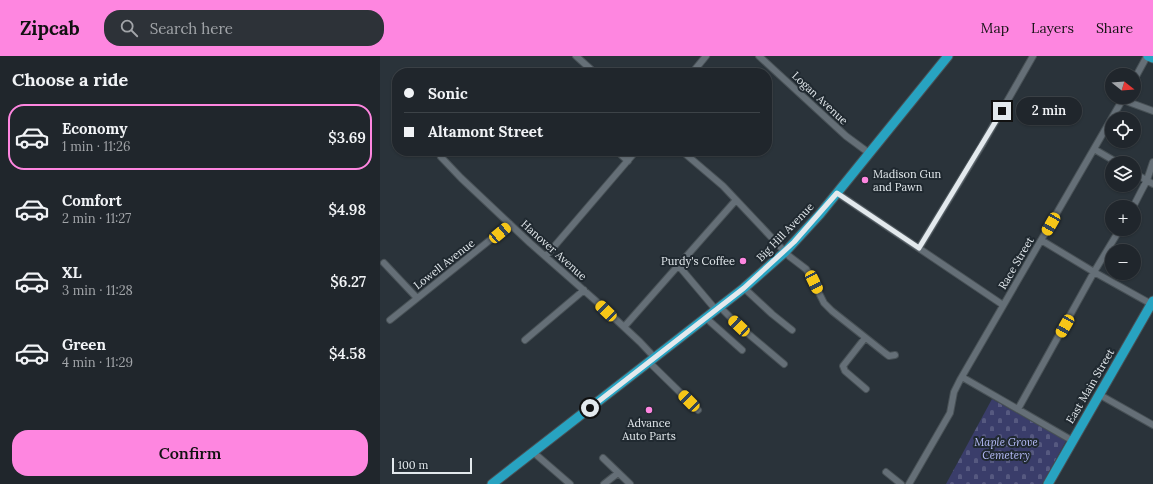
<!DOCTYPE html>
<meta charset="utf-8">
<style>
:root{--surface:#20262c;--page:#2d3238;--text:#f1f3f6;--muted:#a2a5a9;--line:#3d4348;--accent:#fe86e0}
body{margin:0;font-family:Lora,serif;background:var(--page);color:var(--text);height:100vh;display:flex;flex-direction:column;font-size:15px;white-space:nowrap}
*{box-sizing:border-box;margin:0}
p{font-size:13px;color:var(--muted)}
.icon{flex:none;width:22px;height:22px;fill:none;stroke:currentColor;stroke-width:2;stroke-linecap:round;stroke-linejoin:round}
.map{position:relative;flex:1;overflow:hidden}
.sheet{display:flex;flex-direction:column;background:var(--surface);width:380px}
.sheet>*{flex:none}
.banner{position:absolute;left:12px;top:12px;width:380px;height:88px;border-radius:16px;box-shadow:0 1px 3px #0004,0 0 0 1px var(--line);display:grid;align-content:center;height:88px;padding:0 12px;background:var(--surface)}
.needle{width:26px;rotate:107deg}
.fabs{position:absolute;left:725px;top:12px;display:grid;gap:8px}
.fabs a{display:grid;place-items:center;width:36px;height:36px;border-radius:50%;background:var(--surface);box-shadow:0 1px 3px #0004,0 0 0 1px var(--line);font-size:20px}
.scale{position:absolute;left:12px;bottom:10px;width:80px;box-sizing:border-box;padding-left:4px;border:2px solid #e3e9ed;border-top:0;font-size:11px;line-height:14px;white-space:nowrap;color:#e3e9ed;-webkit-text-stroke:3px #202930;paint-order:stroke}
.end{position:absolute;width:18px;height:18px;margin:-9px;border:5px solid #e3e9ed;background:#111;box-shadow:0 0 0 2px #111}
.from{border-radius:50%}
.bubble{position:absolute;height:28px;border-radius:14px;background:var(--surface);box-shadow:0 1px 3px #0004,0 0 0 1px var(--line);font-size:13px;font-weight:600;line-height:28px;text-align:center}
.car{position:absolute;width:12px;height:24px;margin:-12px -6px;border-radius:5px;box-shadow:0 0 3px 1px #0007;background:linear-gradient(#f5c518 24%,#345 0 40%,#f5c518 0 76%,#345 0 86%,#f5c518 0)}
.banner b{display:flex;align-items:center;gap:14px;height:38px;font-size:15px}
.banner b+b{border-top:1px solid var(--line)}
.banner i{width:10px;height:10px;background:var(--text)}
ul{padding:0;list-style:none}
li{display:flex;align-items:center;gap:12px;height:66px;margin:0 8px 6px;padding:0 4px;border:2px solid transparent;border-radius:16px}
li div{flex:1}
li b{display:block;font-size:15px}
li em{font-style:normal;font-weight:600}
li.selected{border-color:var(--accent)}
li>.icon{width:36px;height:36px;stroke-width:1.5}
h2{padding:0 12px;font-size:18px;line-height:48px}
.cta{display:flex;gap:8px;margin-top:auto;padding:8px 12px}
.cta a{flex:1;height:46px;border-radius:16px;background:var(--accent);color:#111;font-size:16px;font-weight:600;line-height:46px;text-align:center}
header{display:flex;align-items:center;gap:24px;box-sizing:border-box;height:56px;padding:0 20px;background:var(--accent);color:#111}
header strong{font-size:19px}
nav{display:flex;gap:22px;margin-inline-start:auto;font-size:14px}
.search{width:280px;height:36px;background:var(--page);display:flex;align-items:center;gap:10px;box-sizing:border-box;padding:0 14px;border-radius:16px;color:var(--muted);font-size:15px}
main{display:flex;flex:1;min-height:0}
.map>svg:first-child{display:block}
.cemetery{fill:url(#cemetery-stones)}
.lines{fill:none;stroke-linecap:round;stroke-linejoin:round}
.street-casing{stroke:#485156;stroke-width:8}
.primary-casing{stroke:#485156;stroke-width:11}
.street{stroke:#656f77;stroke-width:6}
.primary{stroke:#28a3c1;stroke-width:9}
.route{stroke:#e3e9ed;stroke-width:5}
.poi-dot{fill:#fe86e0;stroke:#202930;stroke-width:1.5}
.labels{text-anchor:middle;dominant-baseline:central;stroke-width:4;stroke-linejoin:round;paint-order:stroke}
.street-label{font-size:11px;fill:#e3e9ed;stroke:#202930}
.poi-label{font-size:11px;fill:#e3e9ed;stroke:#202930;text-anchor:start}
.park-label{font-size:11px;font-style:italic;fill:#b7bdfa;stroke:#202930}
</style>
<header>
<strong>Zipcab</strong>
<div class="search"><svg class="icon" aria-label="search" viewBox="0 0 24 24"><circle cx="10" cy="10" r="6"/><path d="M15 15l6 6"/></svg>Search here</div>
<nav><a>Map</a><a>Layers</a><a>Share</a></nav>
</header>
<main>
<section class="sheet">
<h2>Choose a ride</h2>
<ul>
<li class="selected"><svg class="icon" aria-label="car" viewBox="0 0 24 24"><path d="M5 17H2v-5l4-1 3-4h7l3 4 3 1v5h-3M9 17h6M6 11h13"/><circle cx="7" cy="17" r="2"/><circle cx="17" cy="17" r="2"/></svg><div><b>Economy</b><p>1 min · 11:26</p></div><em>$3.69</em></li>
<li><svg class="icon" aria-label="car" viewBox="0 0 24 24"><path d="M5 17H2v-5l4-1 3-4h7l3 4 3 1v5h-3M9 17h6M6 11h13"/><circle cx="7" cy="17" r="2"/><circle cx="17" cy="17" r="2"/></svg><div><b>Comfort</b><p>2 min · 11:27</p></div><em>$4.98</em></li>
<li><svg class="icon" aria-label="car" viewBox="0 0 24 24"><path d="M5 17H2v-5l4-1 3-4h7l3 4 3 1v5h-3M9 17h6M6 11h13"/><circle cx="7" cy="17" r="2"/><circle cx="17" cy="17" r="2"/></svg><div><b>XL</b><p>3 min · 11:28</p></div><em>$6.27</em></li>
<li><svg class="icon" aria-label="car" viewBox="0 0 24 24"><path d="M5 17H2v-5l4-1 3-4h7l3 4 3 1v5h-3M9 17h6M6 11h13"/><circle cx="7" cy="17" r="2"/><circle cx="17" cy="17" r="2"/></svg><div><b>Green</b><p>4 min · 11:29</p></div><em>$4.58</em></li>
</ul>
<div class="cta"><a>Confirm</a></div>
</section>
<div class="map">
<svg width="773" height="428" viewBox="0 0 773 428">
<defs>
<pattern id="cemetery-stones" width="16" height="16" patternUnits="userSpaceOnUse"><rect width="16" height="16" fill="#3a3d6a"/><path d="M2 7V4a2 2 0 0 1 4 0v3zM10 15v-3a2 2 0 0 1 4 0v3z" fill="#565980"/></pattern>
</defs>
<rect width="100%" height="100%" fill="#2a333a"/>
<!-- cemetery -->
<path class="cemetery" d="M612,343L686,385L662,428H566Z"/>
<g class="lines">
<defs>
<path id="street" d="M196,0L215,17
M379,0L466,80L489,97
M312,17L326,0
M754,24L767,0
M743,44L773,55
M714,93L738,107
M237,95L248,105
M302,95L343,130L409,200L426,213L430,219L444,247L452,255L505,297L509,300L515,299
M61,101L81,122L150,187L216,245L260,286L275,302
M754,117L773,128
M457,137L623,249
M753,151L767,124L773,106
M661,184L714,216L773,249
M539,192L602,89L653,0
M166,200L256,95
M4,207L37,242
M298,209L336,254
M364,232L392,258L412,274
M340,251L359,270L404,308
M326,262L362,294
M10,264L130,168
M244,271L356,144
M485,282L463,310L465,315L486,333
M145,284L204,234
M269,306L318,354
M582,321L693,385
M720,339L773,369
M638,353L714,216L740,173
M153,396L190,428
M223,402L250,428
M506,416L521,428
M224,428L238,417
M529,428L570,357L574,336L580,324L744,41"/>
<path id="primary" d="M768,0L773,2
M112,428L364,232L406,195L440,158L568,0
M668,428L773,245"/>
</defs>
<!-- street casing -->
<use href="#street" class="street-casing"/>
<!-- primary casing -->
<use href="#primary" class="primary-casing"/>
<!-- street -->
<use href="#street" class="street"/>
<!-- primary -->
<use href="#primary" class="primary"/>
</g>
<g class="lines">
<!-- route -->
<path class="route" d="M210,352L364,232L414,186L457,137L539,192L622,55"/>
</g>
<!-- markers -->
<g class="poi-dot">
<circle cx="485" cy="124" r="4"/>
<circle cx="363" cy="205" r="4"/>
<circle cx="269" cy="354" r="4"/>
</g>
<g class="labels">
<!-- street labels -->
<g class="street-label">
<text transform="translate(440 42) rotate(43)">Logan Avenue</text>
<text transform="translate(405 176) rotate(-46)">Big Hill Avenue</text>
<text transform="translate(174 194) rotate(42)">Hanover Avenue</text>
<text transform="translate(636 207) rotate(-60)">Race Street</text>
<text transform="translate(64 208) rotate(-38)">Lowell Avenue</text>
<text transform="translate(710 330) rotate(-60)">East Main Street</text>
</g>
<!-- poi labels -->
<g class="poi-label">
<text x="493" y="118">Madison Gun<tspan x="493" dy="13">and Pawn</tspan></text>
<text x="355" y="205" text-anchor="end">Purdy's Coffee</text>
<text x="269" y="367" text-anchor="middle">Advance<tspan x="269" dy="13">Auto Parts</tspan></text>
</g>
<!-- park labels -->
<g class="park-label">
<text x="626" y="386">Maple Grove<tspan x="626" dy="13">Cemetery</tspan></text>
</g>
</g>
</svg>
<div class="fabs">
<a><svg class="needle" viewBox="-14 -14 28 28"><path d="M0-13l5 13h-10z" fill="#e53935"/><path d="M0 13l5-13h-10z" fill="#a2a5a9"/></svg></a>
<a><svg class="icon" aria-label="locate" viewBox="0 0 24 24"><circle cx="12" cy="12" r="6"/><path d="M12 2v4M12 18v4M2 12h4M18 12h4"/></svg></a>
<a><svg class="icon" aria-label="layers" viewBox="0 0 24 24"><path d="M12 4l9 5-9 5-9-5zM3 14l9 5 9-5"/></svg></a>
<a>+</a>
<a>−</a>
</div>
<div class="scale">100 m</div>
<i class="end from" style="left:210px;top:352px"></i>
<i class="end" style="left:622px;top:55px"></i>
<div class="bubble" style="left:636px;top:41px;width:66px">2 min</div>
<i class="car" style="left:671px;top:168px;rotate:210deg"></i>
<i class="car" style="left:120px;top:177px;rotate:50deg"></i>
<i class="car" style="left:434px;top:226px;rotate:154deg"></i>
<i class="car" style="left:226px;top:255px;rotate:314deg"></i>
<i class="car" style="left:359px;top:270px;rotate:313deg"></i>
<i class="car" style="left:685px;top:270px;rotate:210deg"></i>
<i class="car" style="left:309px;top:345px;rotate:315deg"></i>
<div class="banner">
<b><i class="from"></i>Sonic</b>
<b><i></i>Altamont Street</b>
</div>
</div>
</main>
